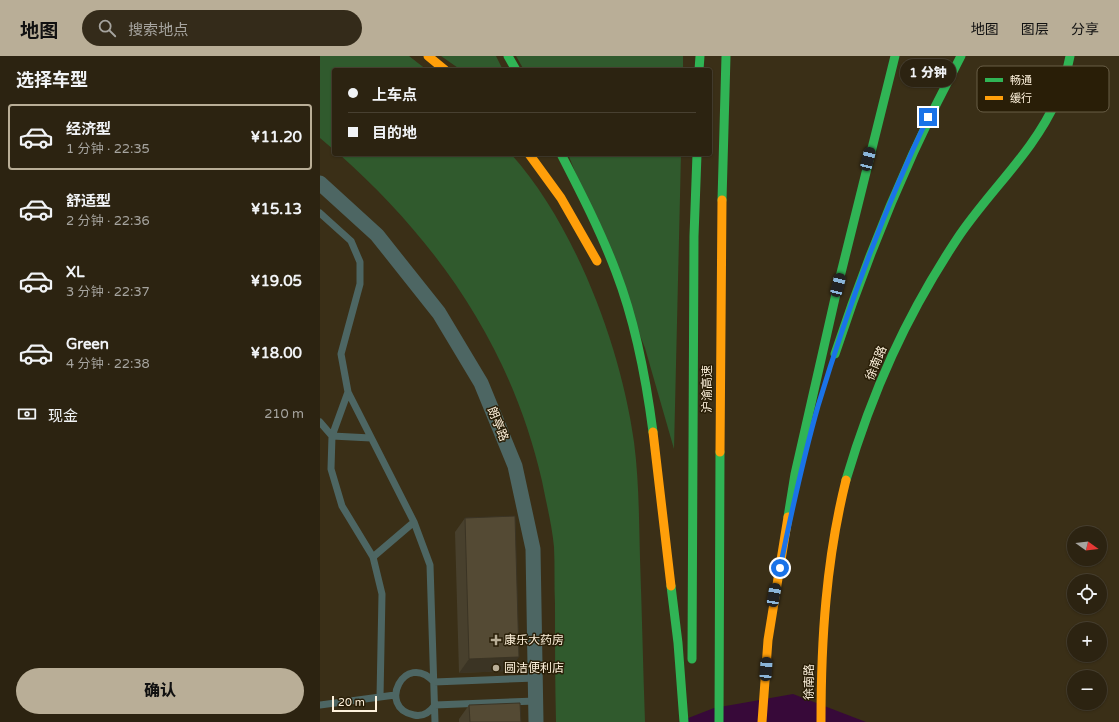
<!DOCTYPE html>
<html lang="zh">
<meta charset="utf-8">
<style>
:root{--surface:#2c2311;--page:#342b1a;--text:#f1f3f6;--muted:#a6a49f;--line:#484031;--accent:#b9ae97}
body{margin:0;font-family:"Varela Round","Noto Sans SC",sans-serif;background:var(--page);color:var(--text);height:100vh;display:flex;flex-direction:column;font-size:15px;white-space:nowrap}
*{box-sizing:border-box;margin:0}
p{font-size:13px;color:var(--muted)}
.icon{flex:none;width:22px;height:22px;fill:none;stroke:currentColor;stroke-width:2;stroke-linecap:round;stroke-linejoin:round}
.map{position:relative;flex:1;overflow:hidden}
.side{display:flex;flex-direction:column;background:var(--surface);width:320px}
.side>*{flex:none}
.top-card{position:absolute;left:12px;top:12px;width:380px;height:88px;border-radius:4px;box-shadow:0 1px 3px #0004,0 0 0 1px var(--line);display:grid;align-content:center;height:88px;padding:0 16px;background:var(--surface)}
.needle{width:26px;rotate:104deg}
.tools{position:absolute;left:747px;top:470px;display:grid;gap:8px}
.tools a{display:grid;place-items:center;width:40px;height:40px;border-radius:50%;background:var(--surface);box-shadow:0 1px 3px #0004,0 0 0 1px var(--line);font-size:20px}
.scale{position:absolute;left:12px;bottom:10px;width:45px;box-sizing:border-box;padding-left:4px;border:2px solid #fef2dc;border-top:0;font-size:11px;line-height:14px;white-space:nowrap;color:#fef2dc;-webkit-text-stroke:3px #291e07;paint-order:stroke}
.end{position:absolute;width:18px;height:18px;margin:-9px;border:5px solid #1a73e8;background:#fff;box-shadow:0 0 0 2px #fff}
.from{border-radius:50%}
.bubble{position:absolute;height:28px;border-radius:14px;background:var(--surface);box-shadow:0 1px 3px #0004,0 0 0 1px var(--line);font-size:13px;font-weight:800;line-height:28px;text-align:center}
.car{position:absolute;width:12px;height:24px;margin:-12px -6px;border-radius:5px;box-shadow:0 0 3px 1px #0007;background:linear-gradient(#222 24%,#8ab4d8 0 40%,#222 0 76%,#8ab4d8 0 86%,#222 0)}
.top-card b{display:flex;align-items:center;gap:14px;height:38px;font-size:15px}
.top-card b+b{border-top:1px solid var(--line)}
.top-card i{width:10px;height:10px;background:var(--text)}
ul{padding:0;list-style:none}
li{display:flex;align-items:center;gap:12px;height:66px;margin:0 8px 6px;padding:0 8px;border:2px solid transparent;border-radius:4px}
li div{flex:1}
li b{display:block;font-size:15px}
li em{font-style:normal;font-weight:800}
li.current{border-color:var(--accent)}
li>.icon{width:36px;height:36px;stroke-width:1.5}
h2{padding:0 16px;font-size:18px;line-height:48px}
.pay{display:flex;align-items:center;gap:10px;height:44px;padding:0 16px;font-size:15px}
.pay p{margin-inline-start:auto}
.cta{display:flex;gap:8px;margin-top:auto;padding:8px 16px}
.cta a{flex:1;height:46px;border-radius:24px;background:var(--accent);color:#111;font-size:16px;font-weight:800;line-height:46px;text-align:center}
header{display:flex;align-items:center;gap:24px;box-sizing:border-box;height:56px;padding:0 20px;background:var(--accent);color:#111}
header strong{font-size:19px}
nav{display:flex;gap:22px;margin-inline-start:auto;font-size:14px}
.search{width:280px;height:36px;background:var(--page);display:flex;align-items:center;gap:10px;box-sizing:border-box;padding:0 14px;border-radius:22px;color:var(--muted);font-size:15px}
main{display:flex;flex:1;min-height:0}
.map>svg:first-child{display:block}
.green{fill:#305a2d}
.water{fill:#370939}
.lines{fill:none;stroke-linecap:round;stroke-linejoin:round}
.lane{stroke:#4d6663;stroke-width:7}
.street{stroke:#4d6663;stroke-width:15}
.fast{stroke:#30b455;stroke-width:9}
.slow{stroke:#ff9f0a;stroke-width:9}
.wall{fill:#48402d}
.shaded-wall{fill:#3b3424}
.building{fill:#544a34;stroke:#3b3424}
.route{stroke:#1a73e8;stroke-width:5}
.poi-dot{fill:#b9ae97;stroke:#291e07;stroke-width:1.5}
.labels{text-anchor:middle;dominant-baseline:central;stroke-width:3;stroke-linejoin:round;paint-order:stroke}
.street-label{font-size:12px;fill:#fef2dc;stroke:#291e07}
.poi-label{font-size:12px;fill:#fef2dc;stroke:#291e07;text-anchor:start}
.key{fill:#291e07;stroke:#695e47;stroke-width:1}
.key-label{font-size:11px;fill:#fef2dc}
</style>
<header>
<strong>地图</strong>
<div class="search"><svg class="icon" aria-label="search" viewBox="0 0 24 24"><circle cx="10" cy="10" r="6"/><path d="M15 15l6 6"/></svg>搜索地点</div>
<nav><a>地图</a><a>图层</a><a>分享</a></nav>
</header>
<main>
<section class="side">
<h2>选择车型</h2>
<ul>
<li class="current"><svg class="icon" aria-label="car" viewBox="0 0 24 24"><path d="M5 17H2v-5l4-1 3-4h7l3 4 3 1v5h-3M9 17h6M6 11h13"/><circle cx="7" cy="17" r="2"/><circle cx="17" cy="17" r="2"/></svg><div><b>经济型</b><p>1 分钟 · 22:35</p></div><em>¥11.20</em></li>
<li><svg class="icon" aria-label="car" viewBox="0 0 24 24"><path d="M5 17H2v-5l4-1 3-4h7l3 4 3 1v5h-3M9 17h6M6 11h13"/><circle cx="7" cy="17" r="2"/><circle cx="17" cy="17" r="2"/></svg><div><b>舒适型</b><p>2 分钟 · 22:36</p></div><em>¥15.13</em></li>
<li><svg class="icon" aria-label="car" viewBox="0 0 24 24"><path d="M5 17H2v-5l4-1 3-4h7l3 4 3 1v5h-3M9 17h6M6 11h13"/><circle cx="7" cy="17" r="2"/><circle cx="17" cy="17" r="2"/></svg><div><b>XL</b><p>3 分钟 · 22:37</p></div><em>¥19.05</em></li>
<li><svg class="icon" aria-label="car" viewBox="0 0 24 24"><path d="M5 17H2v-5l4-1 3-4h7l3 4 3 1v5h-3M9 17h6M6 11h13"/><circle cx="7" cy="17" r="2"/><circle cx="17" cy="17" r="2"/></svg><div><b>Green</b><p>4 分钟 · 22:38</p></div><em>¥18.00</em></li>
</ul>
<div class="pay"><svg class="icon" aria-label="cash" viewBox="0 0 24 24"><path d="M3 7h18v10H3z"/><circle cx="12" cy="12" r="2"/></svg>现金<p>210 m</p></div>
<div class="cta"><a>确认</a></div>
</section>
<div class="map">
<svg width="799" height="666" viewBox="0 0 799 666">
<rect width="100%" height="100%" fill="#3a2f17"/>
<!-- green -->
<path class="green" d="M0,0H89L107,14H14V94L0,82Z
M121,0H176L183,14H141Z
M196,0H363V14H204Z
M19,98H191C255,169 301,291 314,386C319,424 319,464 320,503C322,557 323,612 325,666H236C235,627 235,587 235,548C234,529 235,510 234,491C232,469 226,446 222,425C192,293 119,187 19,98Z
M248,98H361L354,393L325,292Z"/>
<!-- water -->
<path class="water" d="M473,638L546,666H358L394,652Z"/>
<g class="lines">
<!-- lane -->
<path class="lane" d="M0,157L31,185L40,206V228L21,298L28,336L94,466L110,509L115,666
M28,336L12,380L11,413L22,450L53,501L62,538L60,641
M0,366L12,380L51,382
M53,501L94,466
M216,622L114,626C85,594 56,652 94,659C103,661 110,656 115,649L216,645
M0,649L75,639"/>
<!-- street -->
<path class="street" d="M0,127L57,179L119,257L161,327L195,410L213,493L216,666"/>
<!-- fast -->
<path class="fast" d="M188,0L196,14
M379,14L380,0
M241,98C261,137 281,176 296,216C316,268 326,322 333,376
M402,144L406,0
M515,298C549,195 590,96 641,0
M526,424C552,336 586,260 637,183C668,136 714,96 737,43C744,29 747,15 750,0
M468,461L475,418L518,229L575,0
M351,530L358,587L364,666
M372,603L374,180L377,98
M399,666L400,396"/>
<!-- slow -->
<path class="slow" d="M108,0L125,14
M209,98L241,142L277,205
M333,376L351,530
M400,396L402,144
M442,666L448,584L468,461
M501,666C501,584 506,504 526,424"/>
</g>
<!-- wall -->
<path class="wall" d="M145,462L189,615L139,617L135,476Z
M149,649L201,666H139V663Z"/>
<!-- shaded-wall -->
<path class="shaded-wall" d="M199,601L189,615L139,617L149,603Z"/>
<!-- building -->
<path class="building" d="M195,460L199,601L149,603L145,462Z
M200,647L201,666H150L149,649Z"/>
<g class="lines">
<!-- route -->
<path class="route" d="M460,512C471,458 483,403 498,350C528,251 564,154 608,61"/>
</g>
<!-- markers -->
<g class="poi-dot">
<path d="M174 578h4v4h4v4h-4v4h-4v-4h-4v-4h4z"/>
<circle cx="176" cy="612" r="4"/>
</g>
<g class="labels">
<!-- street labels -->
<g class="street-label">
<text transform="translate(556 307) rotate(-67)">徐南路</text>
<text transform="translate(387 333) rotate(-90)">沪渝高速</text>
<text transform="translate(178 368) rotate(68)">朗亭路</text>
<text transform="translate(489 626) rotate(-89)">徐南路</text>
</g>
<!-- poi labels -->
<g class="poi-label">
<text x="184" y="584">康乐大药房</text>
<text x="184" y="612">圆洁便利店</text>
</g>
</g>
<!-- legend -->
<rect x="657" y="10" width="132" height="46" rx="6" class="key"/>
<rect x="665" y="22" width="18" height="4" fill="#30b455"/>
<rect x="665" y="40" width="18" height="4" fill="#ff9f0a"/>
<g class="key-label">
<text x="690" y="28">畅通</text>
<text x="690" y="46">缓行</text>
</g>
</svg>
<div class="tools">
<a><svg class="needle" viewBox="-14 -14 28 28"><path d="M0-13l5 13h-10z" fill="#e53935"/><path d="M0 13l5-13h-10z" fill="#a6a49f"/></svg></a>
<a><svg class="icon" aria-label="locate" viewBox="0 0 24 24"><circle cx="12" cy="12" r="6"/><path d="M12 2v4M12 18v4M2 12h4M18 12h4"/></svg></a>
<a>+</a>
<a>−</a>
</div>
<div class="scale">20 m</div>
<i class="end from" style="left:460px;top:512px"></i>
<i class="end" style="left:608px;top:61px"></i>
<div class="bubble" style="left:580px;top:3px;width:56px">1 分钟</div>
<i class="car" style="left:548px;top:103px;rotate:14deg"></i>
<i class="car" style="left:518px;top:229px;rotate:14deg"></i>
<i class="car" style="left:454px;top:539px;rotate:10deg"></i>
<i class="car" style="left:446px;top:613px;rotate:4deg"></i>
<div class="top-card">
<b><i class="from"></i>上车点</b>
<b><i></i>目的地</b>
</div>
</div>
</main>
